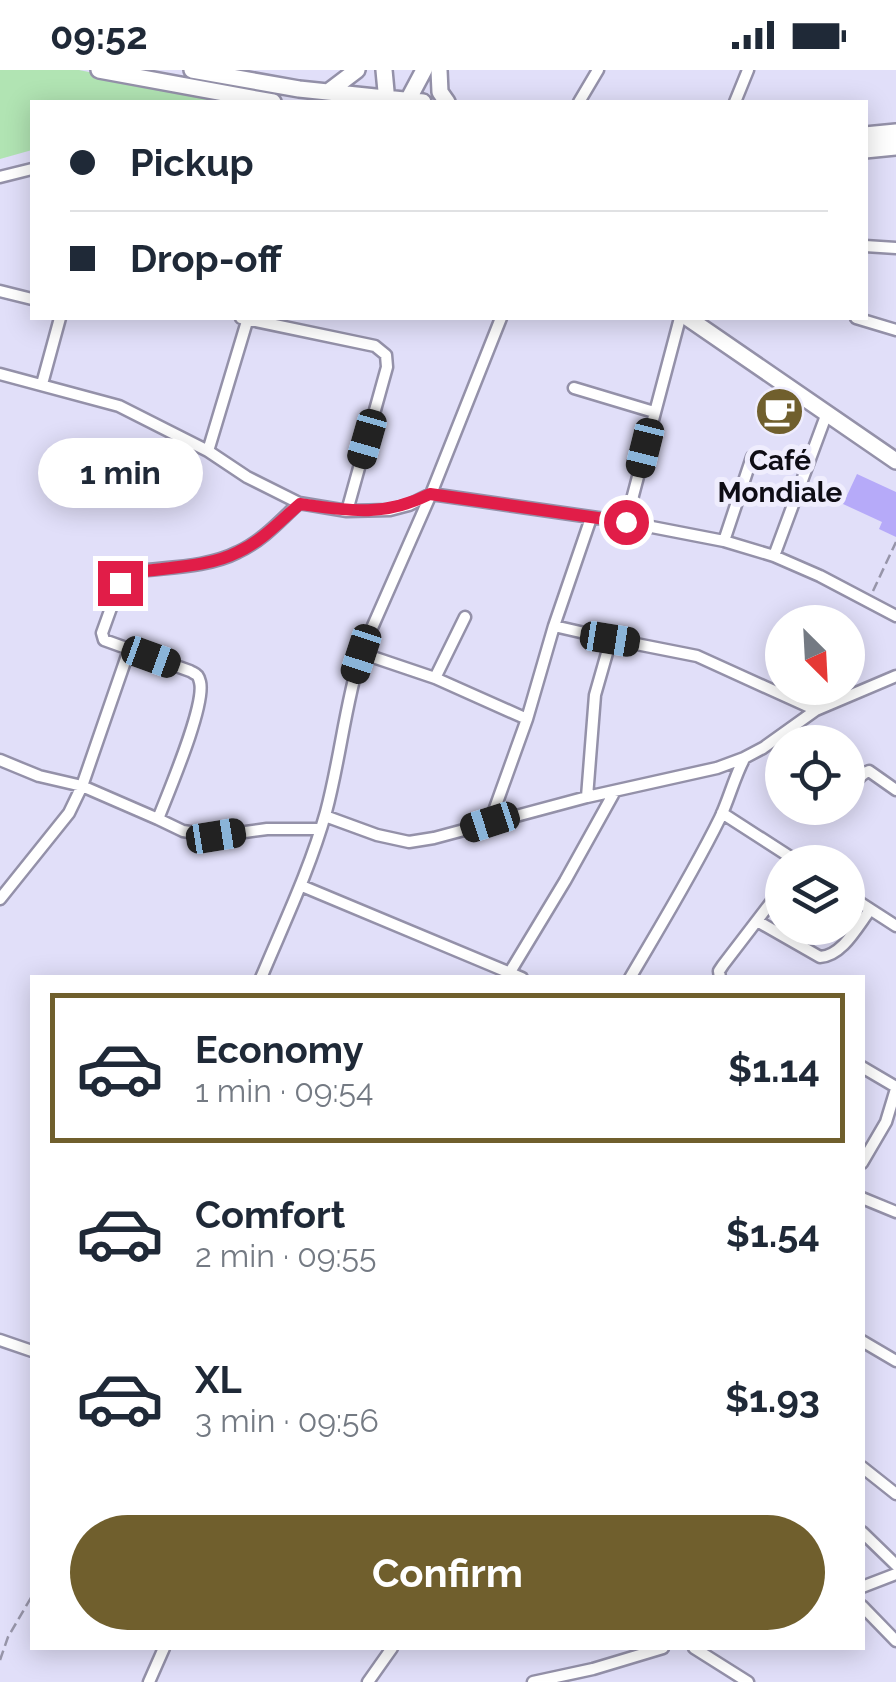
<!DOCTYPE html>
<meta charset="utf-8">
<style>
:root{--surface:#fff;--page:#f6f6f7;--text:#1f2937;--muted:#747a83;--line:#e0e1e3;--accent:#705f2d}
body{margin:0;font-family:Raleway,sans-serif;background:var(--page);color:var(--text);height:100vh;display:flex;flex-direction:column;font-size:38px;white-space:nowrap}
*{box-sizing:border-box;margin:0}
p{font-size:32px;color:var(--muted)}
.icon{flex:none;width:55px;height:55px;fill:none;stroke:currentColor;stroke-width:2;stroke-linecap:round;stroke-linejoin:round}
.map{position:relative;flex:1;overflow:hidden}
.details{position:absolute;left:30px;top:905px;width:835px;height:675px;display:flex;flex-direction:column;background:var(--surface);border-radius:0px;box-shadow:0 5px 25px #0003}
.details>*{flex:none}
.banner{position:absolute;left:30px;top:30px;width:838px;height:220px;border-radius:0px;box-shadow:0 5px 25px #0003;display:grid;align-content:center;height:220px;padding:0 40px;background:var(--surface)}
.needle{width:65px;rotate:156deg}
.fabs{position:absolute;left:765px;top:535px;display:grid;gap:20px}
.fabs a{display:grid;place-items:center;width:100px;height:100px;border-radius:50%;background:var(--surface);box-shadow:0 5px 25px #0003;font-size:50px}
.end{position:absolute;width:45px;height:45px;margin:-22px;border:12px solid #e11d48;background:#fff;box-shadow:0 0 0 5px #fff}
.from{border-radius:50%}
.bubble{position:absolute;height:70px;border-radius:35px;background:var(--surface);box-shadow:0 5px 25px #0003;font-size:32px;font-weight:700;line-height:70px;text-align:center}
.car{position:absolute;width:30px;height:60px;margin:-30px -15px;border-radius:12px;box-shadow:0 0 8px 2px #0007;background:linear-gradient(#222 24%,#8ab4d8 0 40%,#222 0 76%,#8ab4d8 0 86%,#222 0)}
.banner b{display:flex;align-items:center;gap:35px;height:95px;font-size:38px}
.banner b+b{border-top:2px solid var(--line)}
.banner i{width:25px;height:25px;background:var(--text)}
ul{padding:18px 0 0;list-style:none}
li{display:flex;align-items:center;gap:30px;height:150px;margin:0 20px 15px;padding:0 20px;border:5px solid transparent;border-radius:0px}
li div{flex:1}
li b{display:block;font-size:38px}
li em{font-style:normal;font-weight:700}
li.on{border-color:var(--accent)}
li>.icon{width:90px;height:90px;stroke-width:1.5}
.button{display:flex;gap:20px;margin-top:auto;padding:20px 40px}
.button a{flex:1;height:115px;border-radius:60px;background:var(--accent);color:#fff;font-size:40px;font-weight:700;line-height:115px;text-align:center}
.status{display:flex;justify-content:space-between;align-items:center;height:70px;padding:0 50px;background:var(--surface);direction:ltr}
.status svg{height:28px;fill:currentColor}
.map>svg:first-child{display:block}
.green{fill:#b1e4b3}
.building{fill:#b6aaf9}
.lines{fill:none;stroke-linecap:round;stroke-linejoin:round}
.street-casing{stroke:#9491a9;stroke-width:15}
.secondary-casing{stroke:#9491a9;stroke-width:20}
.path{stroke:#9795a9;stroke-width:2.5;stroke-dasharray:10 5;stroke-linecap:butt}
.street{stroke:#fff;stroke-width:10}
.secondary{stroke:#fff;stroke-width:15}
.route{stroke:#e11d48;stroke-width:12}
.labels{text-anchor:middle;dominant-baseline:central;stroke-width:10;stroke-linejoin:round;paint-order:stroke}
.poi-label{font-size:28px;font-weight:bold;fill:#0e0d15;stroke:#efedfd}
</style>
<div class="status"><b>09:52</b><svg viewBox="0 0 49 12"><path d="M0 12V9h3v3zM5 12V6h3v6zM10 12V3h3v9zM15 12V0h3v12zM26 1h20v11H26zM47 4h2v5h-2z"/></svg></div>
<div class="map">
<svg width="896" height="1612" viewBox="0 0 896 1612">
<rect width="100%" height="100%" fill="#e1dff9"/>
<!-- green -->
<path class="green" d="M0,0H79L133,11L229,25L202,32H32V80L0,89Z"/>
<!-- building -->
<path class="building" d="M857,404L896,422V467L879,459L882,452L843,434Z"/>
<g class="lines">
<defs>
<path id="street" d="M579,32L598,0
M735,32L748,0
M0,107L32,99
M865,176L896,178
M0,221L32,229
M241,248L375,276L386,285L387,297L347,441
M856,248L896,260
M0,304L119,336L208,381L247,407L299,433L347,441L390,440L409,435L431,424L626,452L724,471L774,486L820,506L896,546
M42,314L60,248
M574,318L654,342
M208,381L248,248
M626,452L680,248
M724,471L752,387
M774,486L827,343
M554,556L611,569L697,586L816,640
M361,583L435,608L527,649
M435,608L465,547
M0,690L39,706L82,716L158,749L183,761L216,766L267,759H320
M848,715C857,713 860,704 869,701L896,720
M587,727L595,625L611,569
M722,743L798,792
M325,746L377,765L409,772L434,768L587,727L717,698L744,688L763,678L816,640L896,606
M158,749C168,723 206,635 200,612C198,604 197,605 190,601L104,570L102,563L120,513L128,504L138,501C170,497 209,497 238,482C262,471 280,451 299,433
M490,752L527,649L554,556L591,448
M302,816L522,908
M848,825L896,856
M0,829L69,743L82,716L129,580
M757,851L820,887C842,886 857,857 870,840
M510,902L565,811L615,721
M261,908C284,853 310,799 326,742C340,690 345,635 361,583L431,424L501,248
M630,908C661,855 693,803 720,748C729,729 734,708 744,689
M720,908L719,901L723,895L782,818
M862,997L896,1017
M862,1093L886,1052L896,1019
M862,1128L896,1142
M0,1270L32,1281
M862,1271L896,1291
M862,1397L896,1424
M862,1462L896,1495
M862,1517L896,1504
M862,1536L896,1571
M694,1578L748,1612
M149,1612L164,1578
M368,1612L392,1578
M533,1612L593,1599L663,1578"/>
<path id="secondary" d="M99,0L273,32
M192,0L299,19L423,32
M384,0L387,32
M439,0L440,22L447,32
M328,22L357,0
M407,32L424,0
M865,65L896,62
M865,80L896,77
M688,248L896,391"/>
</defs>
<!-- street casing -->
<use href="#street" class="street-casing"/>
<!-- secondary casing -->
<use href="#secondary" class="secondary-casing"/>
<!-- path -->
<path class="path" d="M873,521L896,472
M0,1590L8,1567L32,1526"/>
<!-- street -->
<use href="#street" class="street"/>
<!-- secondary -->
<use href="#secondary" class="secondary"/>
</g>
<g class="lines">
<!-- route -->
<path class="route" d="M120,513L128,504L138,502C170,497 209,497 238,482C262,471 280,451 300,434C349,441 384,447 430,424L626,452"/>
</g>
<!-- icons -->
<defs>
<symbol id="cafe-disc" viewBox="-11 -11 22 22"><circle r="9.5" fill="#705f2d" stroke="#efedfd"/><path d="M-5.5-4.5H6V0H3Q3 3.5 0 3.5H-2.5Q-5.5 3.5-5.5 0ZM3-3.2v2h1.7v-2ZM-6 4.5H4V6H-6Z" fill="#fff"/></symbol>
</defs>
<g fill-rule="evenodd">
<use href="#cafe-disc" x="752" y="314" width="55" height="55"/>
</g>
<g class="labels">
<!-- poi labels -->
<g class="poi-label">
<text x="780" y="390">Café<tspan x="780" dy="32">Mondiale</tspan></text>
</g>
</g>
</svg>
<div class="fabs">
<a><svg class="needle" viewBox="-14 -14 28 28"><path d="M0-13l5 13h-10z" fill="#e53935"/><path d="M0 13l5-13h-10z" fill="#747a83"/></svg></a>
<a><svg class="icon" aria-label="locate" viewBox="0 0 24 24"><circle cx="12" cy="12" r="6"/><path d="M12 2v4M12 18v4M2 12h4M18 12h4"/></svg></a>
<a><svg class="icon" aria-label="layers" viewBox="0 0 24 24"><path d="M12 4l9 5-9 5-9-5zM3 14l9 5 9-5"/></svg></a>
</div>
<i class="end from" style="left:626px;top:452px"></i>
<i class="end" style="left:120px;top:513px"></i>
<div class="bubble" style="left:38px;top:368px;width:165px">1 min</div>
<i class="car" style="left:367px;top:369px;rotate:196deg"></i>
<i class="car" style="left:645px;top:378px;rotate:194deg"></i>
<i class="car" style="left:610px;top:569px;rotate:99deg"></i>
<i class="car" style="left:361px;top:584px;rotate:198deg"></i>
<i class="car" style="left:151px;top:587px;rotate:110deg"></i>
<i class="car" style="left:490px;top:752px;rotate:252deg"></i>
<i class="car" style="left:216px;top:766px;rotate:81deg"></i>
<div class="banner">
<b><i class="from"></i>Pickup</b>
<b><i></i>Drop-off</b>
</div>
<section class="details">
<ul>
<li class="on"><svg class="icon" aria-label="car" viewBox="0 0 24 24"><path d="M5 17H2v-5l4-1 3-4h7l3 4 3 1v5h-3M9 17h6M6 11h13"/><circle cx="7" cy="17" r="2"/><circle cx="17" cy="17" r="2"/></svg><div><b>Economy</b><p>1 min · 09:54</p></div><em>$1.14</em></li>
<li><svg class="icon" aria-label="car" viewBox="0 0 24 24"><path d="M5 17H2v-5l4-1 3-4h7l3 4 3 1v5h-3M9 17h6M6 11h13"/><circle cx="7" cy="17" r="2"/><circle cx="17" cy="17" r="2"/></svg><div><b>Comfort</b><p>2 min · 09:55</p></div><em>$1.54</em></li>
<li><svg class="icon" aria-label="car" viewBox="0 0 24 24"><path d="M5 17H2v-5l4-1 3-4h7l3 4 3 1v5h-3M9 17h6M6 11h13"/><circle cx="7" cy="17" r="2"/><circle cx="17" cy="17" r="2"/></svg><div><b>XL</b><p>3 min · 09:56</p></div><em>$1.93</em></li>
</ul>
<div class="button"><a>Confirm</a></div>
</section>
</div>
